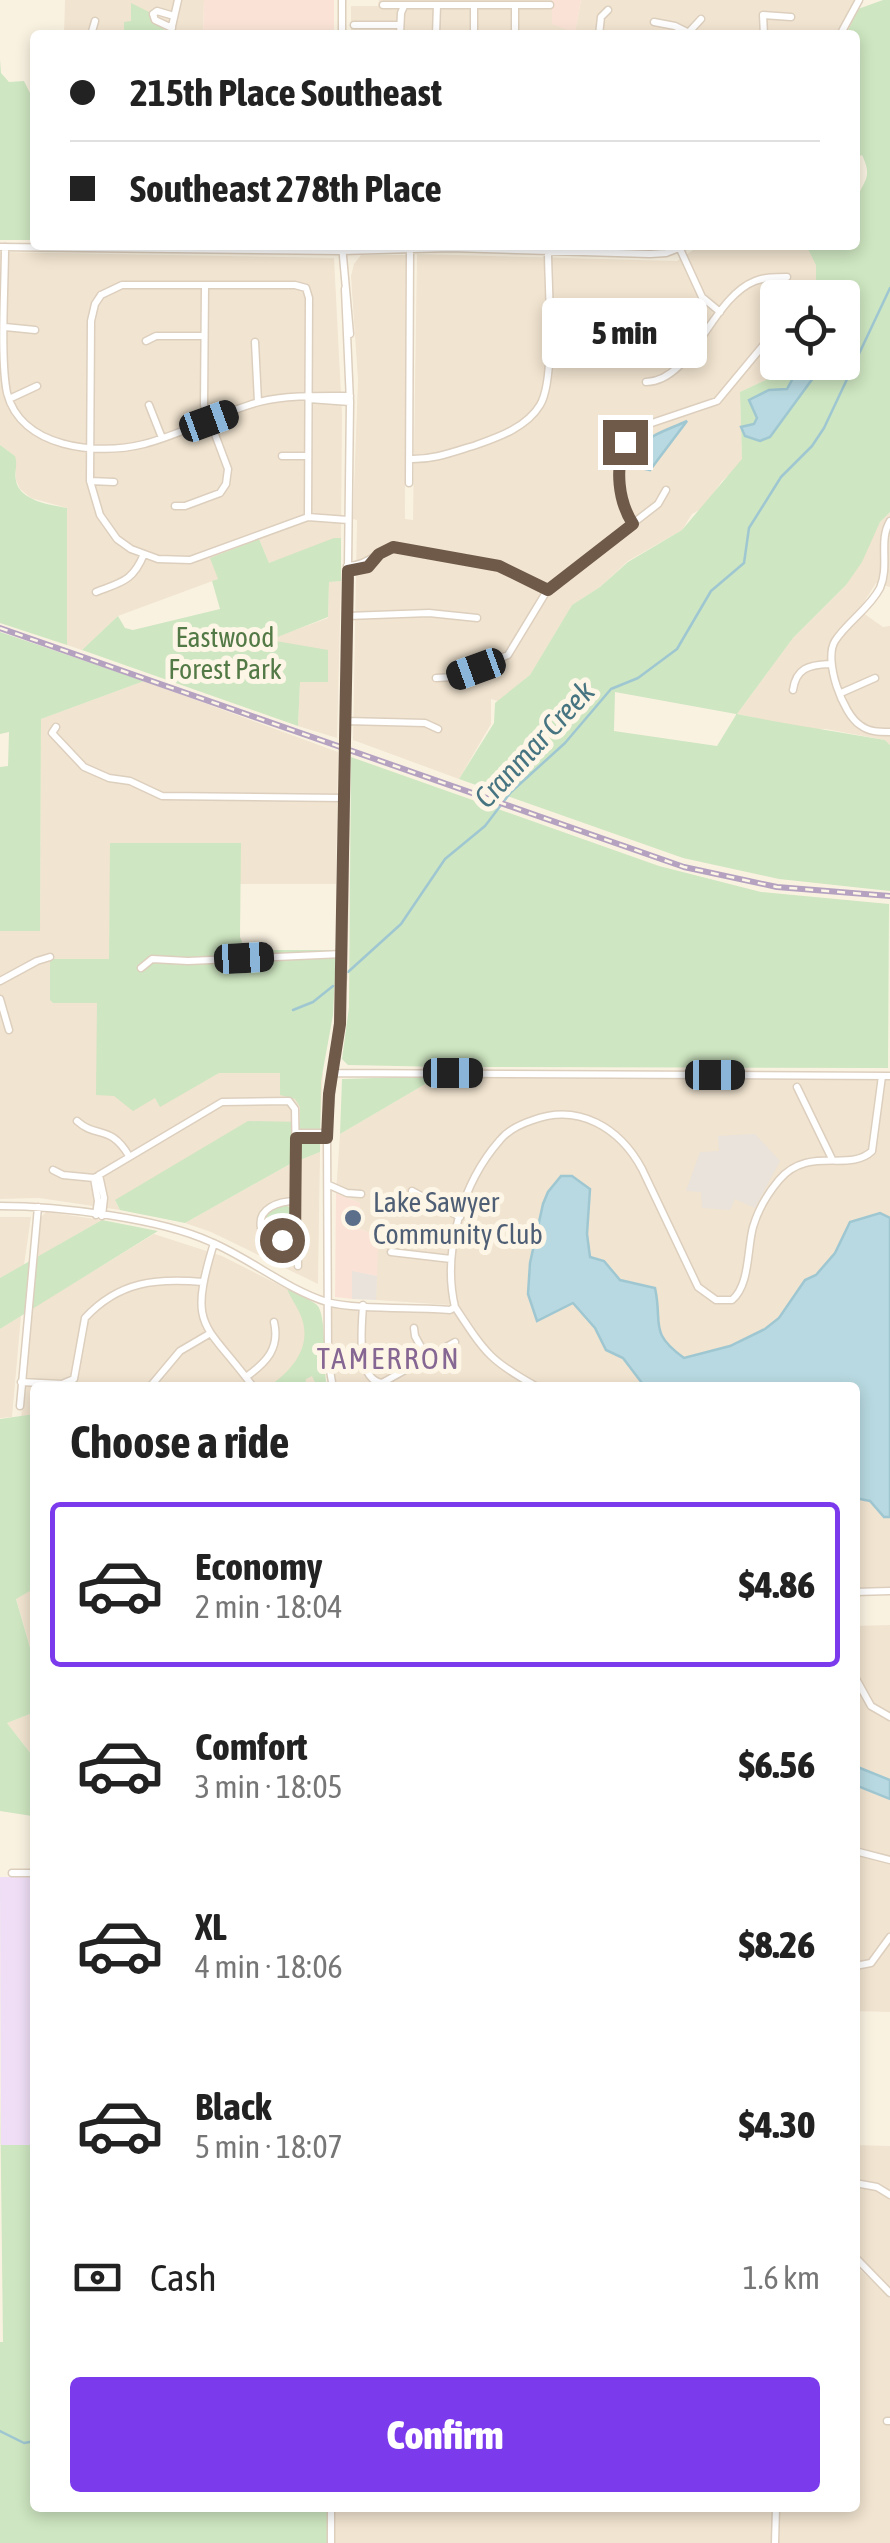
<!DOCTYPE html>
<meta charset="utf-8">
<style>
:root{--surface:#fff;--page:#f6f6f6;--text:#222;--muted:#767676;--line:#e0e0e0;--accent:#7c3aed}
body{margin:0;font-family:"Asap Condensed",sans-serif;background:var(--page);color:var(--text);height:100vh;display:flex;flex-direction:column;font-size:38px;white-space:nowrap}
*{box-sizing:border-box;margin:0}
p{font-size:32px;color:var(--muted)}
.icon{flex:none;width:55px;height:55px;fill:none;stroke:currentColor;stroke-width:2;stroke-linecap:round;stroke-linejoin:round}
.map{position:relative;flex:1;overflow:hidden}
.sheet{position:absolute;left:30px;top:1382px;width:830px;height:1130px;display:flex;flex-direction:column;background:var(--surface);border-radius:10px;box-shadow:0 5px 15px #0003}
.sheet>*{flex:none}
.top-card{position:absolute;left:30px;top:30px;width:830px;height:220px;border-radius:10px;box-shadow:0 5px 15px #0003;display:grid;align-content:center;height:220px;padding:0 40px;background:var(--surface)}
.buttons{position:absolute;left:760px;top:280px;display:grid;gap:20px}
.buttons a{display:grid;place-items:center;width:100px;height:100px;border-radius:10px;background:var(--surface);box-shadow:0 5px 15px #0003;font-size:50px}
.end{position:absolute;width:45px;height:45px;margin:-22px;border:12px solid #6f5a4a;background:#fff;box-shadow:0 0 0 5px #fff}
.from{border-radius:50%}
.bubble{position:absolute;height:70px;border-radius:10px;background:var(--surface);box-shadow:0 5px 15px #0003;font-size:32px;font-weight:800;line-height:70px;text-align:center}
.car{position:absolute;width:30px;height:60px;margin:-30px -15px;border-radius:12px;box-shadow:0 0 8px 2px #0007;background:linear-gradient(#222 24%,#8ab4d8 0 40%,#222 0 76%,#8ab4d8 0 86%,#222 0)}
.top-card b{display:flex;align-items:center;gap:35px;height:95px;font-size:38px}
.top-card b+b{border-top:2px solid var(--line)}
.top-card i{width:25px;height:25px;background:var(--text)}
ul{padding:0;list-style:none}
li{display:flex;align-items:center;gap:30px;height:165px;margin:0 20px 15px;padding:0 20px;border:5px solid transparent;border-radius:10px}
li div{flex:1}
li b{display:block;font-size:38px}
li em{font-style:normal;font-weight:800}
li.selected{border-color:var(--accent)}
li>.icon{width:90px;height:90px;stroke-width:1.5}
h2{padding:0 40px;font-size:45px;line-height:120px}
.pay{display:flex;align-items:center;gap:25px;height:110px;padding:0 40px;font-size:38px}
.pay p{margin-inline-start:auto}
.primary-button{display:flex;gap:20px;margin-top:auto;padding:20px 40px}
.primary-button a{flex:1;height:115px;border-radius:10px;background:var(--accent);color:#fff;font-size:40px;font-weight:800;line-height:115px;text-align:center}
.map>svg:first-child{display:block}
.residential{fill:#f1e4d0}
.commercial{fill:#fae3d6}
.industrial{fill:#e9e3dc}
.education{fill:#efdef6}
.green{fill:#cee6c1;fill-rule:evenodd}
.water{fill:#b8d9e1;stroke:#9fc7d2;stroke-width:2.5}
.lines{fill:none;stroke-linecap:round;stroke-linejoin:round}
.stream{stroke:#9fc7d2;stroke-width:2.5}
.minor-casing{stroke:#ddcfbe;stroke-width:9}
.minor{stroke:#fff;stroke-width:6}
.rail-casing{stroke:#b5a2c1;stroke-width:6}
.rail{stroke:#fdf6e7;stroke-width:2.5;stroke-dasharray:8;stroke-linecap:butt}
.route{stroke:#6f5a4a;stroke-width:12}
.service-dot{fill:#5c6f8a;stroke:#fdf6e7;stroke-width:4}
.labels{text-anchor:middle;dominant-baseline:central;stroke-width:10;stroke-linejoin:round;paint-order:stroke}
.park-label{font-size:28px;fill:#537a46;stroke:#fdf6e7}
.service-label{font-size:28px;fill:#4e5e75;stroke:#fdf6e7;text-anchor:start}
.water-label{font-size:30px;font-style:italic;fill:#467481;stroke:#fdf6e7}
.neighbourhood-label{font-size:30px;letter-spacing:2.5px;fill:#866692;stroke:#fdf6e7}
</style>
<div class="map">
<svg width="890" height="2543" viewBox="0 0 890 2543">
<rect width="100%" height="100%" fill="#faf2e1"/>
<!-- residential -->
<path class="residential" d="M65,0H204L203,35H64Z
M379,0H552V23L575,32L581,0H858L857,247H816V297L778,298V362L802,363L740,392L742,459L738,467L722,481L703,508L692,514L682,530L628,561L600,587L572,605L530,675L498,701L491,699V724L459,779L353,740L357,520L353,519L358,380L351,276L354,264L361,255H406L405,519L413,520L417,254L677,261L699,246L476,245H855V35H351V6H378Z
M0,252L334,258L342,414L341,538L269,563L259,539L211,558L218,579L118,616L82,650L67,645V508L31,498L20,489L16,480L15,456L0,445Z
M890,512V587L876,583L859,610L883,627L890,626V745L885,740L826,729H806L737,714L793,638L846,585L880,522Z
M341,581L337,738L298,726L300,682L268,640L328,618L329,582Z
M144,681L338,752L336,884H240V843H111L109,959H51L50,999L53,1003H97L160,1106L219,1073H323L320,1121L115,1201L120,1210L39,1198L0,1199V931H40L41,719Z
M439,1076L890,1078V1218L879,1213L850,1222L835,1253L780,1318L765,1329L730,1346L684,1358L669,1347L661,1335L655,1319L658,1300L620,1280L612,1268L590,1257L587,1234L590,1189L557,1185L548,1192L543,1204L530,1263L536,1320L572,1303L595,1328L606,1350L623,1358L645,1387H337L331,1361L332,1308L337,1306L454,1313L450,1305L376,1300L377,1236L360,1229V1203L336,1193L340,1134Z
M320,1152L318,1284L211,1232L185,1223L290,1164Z
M45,1213L47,1212L102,1220L36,1258L41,1217Z
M0,1217H31L24,1265L0,1278Z
M154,1234L222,1256L311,1301L308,1353L327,1387L35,1388V1418L21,1419L31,1309Z
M21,1316L12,1417L0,1418V1329Z
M855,1498L870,1501L883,1517H890V1589L855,1594Z
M35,1588V1665L16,1598Z
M890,1625V1780L855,1766V1626Z
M35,1712V1759L7,1723Z
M855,1785L890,1799V2012L855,2011Z
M855,2145L890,2146V2288L867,2267L855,2251Z
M855,2265L890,2298V2543H274V2508H855Z"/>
<!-- commercial -->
<path class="commercial" d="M204,0H334V35H203Z
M552,0H581L575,33L552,24Z
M336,1193L360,1203V1229L378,1236L377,1276L352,1272V1299L335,1297Z"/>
<!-- industrial -->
<path class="industrial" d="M755,1134L780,1161L755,1208L735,1199L730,1210L702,1208L701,1192L686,1191L700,1152L719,1151L718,1136Z
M352,1271L377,1276L376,1300L352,1299Z"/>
<!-- education -->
<path class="education" d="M0,1877H35V2145L1,2146Z"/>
<!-- green -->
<path class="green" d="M883,0H890V512L880,522L862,562L846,585L793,638L737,714C785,724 834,731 885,740L890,745V891L779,879L683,858L459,779L494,723L495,703L530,675L572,605L600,587L628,562L682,530L742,459L740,392L802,363L842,362V298L816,297V265L808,249L813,245H855C855,232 852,214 856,202C862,180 874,180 862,155L855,158V35H846L858,9ZM615,692L736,714V715L717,746L614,731Z
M131,3L149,12L151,22L164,29L165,35L124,33V22L131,21Z
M0,59L1,73L9,82L24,81L35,103V240H0Z
M0,445L15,456C18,465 14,472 16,481C20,501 51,505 67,508V645L0,623Z
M334,538H341V581L329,582L328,617L270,640L328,650V682H300L298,726L82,650L118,616L125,628L133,630L220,609L212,581L218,579L210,558L259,539L269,563Z
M0,632L144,681L41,719L40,931H0V767L8,766L9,732L0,734Z
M351,757L659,866L761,892L889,904L888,1068L461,1067L456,1062L447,1067L348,1065L342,1059L349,1007Z
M110,843H241L240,937L245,950H336L333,1015L321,1081L320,1152L290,1164L185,1223L120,1210L115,1200L248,1121L300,1122V1107L295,1099L280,1095V1073H219L160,1107L155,1098L133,1111L114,1096L96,1095L97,1003H53L50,1000V959H109Z
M439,1076L340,1134L342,1079Z
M283,1204L293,1209V1232L282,1237L264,1228L263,1215Z
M102,1220L158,1231L0,1329V1278Z
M287,1289C296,1294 310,1299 317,1305C327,1314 323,1370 327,1387H317L312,1376L306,1379L305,1387H268C290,1372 312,1349 302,1319C299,1309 291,1299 287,1289Z
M35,1414V1588L16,1599L35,1665V1712L7,1723L35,1759V1822L32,1816L0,1811V1419Z
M0,2087L1,2145H35V2508H334L332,2543H0V2342H3Z"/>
<!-- water -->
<path class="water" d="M798,369L813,378L770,437L760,441L745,436L741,427L754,424L757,418L749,400L769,390L787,389Z
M687,421L650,470L632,466C635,437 664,432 687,421Z
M561,1176H572L590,1189L587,1234L590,1257L604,1261L620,1280L655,1288C663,1324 648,1332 684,1358L730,1346L765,1329L779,1318L805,1280L816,1275L835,1253L850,1222L880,1213L890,1218V1517H884L870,1501L855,1498V1388L645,1387L623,1358L606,1350L595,1328L573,1303L537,1321L528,1294L530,1263L543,1204L548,1192Z
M855,1766L890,1780V1799L855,1785Z"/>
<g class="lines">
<!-- stream -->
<path class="stream" d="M348,972L401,924L445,859L485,826L511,792L565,743L611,689L638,678L677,649L711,591L744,563L749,528L781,477L812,446L824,428L890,288
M293,1010L313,1002L333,986
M0,2431L24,2443L35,2441"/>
<defs>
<path id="minor" d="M383,5H550
M654,22L675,26L693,35
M354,25H400
M172,28L155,20L153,14L157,11L174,16
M689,32L701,19
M91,35L95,21
M170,35L178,0
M342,35V0
M400,35L401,13L404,6
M436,35L437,5
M474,35V5
M515,35V5
M599,35L601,17L608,10
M764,35L763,15L791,17
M840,35L859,0
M342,245L350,334
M0,247L342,251L450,248L650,254L666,253L687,245
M5,247C5,286 0,357 7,393C21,448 97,456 144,444C183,434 219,413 259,402C287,395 321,396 350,396
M680,249L702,297L720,312
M101,295L95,304L91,321L90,481L100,515L117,539L131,549L158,559L190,560L308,517L348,520
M101,295L122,285H295L306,288L309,298L308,517
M646,325L662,324L694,345
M5,327L35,330
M146,341L156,336H204
M255,342L258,402
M646,382C693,381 711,298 755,281C765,277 776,277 787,277
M9,399L37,386
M309,399L350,402
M149,405L162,438
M282,456H308
M409,459C433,460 453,452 476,445C499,437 527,427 540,405C556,379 548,286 548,252
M90,481L114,482
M409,483L410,249
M175,506H185L220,493L226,484L228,469L204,405L205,286
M890,521C878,541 890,565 880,588C869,609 847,622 835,641C823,660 843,714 860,725C869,732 879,732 890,732
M633,524L621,497V455L630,436L643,426L717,401L766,342L778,334
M347,566C371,566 380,546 402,548L499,566L548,589
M96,592C122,582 133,581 144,554
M347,616L429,613L477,618
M436,678L454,677L508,655L548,589L658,504L666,490
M793,690C796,668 809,665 829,664
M841,693L875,678
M346,721L425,723L438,729
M56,727L52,733L84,767L109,778L130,781L162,796L344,798
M141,968L152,959L188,961L342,954
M0,981L37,961L50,957
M0,999L9,1030
M332,1073L890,1076
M797,1087L832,1159
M77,1121C97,1139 110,1124 129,1156
M296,1133H327
M296,1139L327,1138
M53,1170L63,1175L94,1178L222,1102L289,1101L295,1109L298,1266
M99,1175L104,1198L102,1216
M94,1178L98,1201L96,1215
M329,1185L347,1193L361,1194
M412,1191L460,1217
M0,1206C58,1206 159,1218 211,1242C251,1259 286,1289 327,1302C355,1310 418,1307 450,1310L455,1307
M295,1235L281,1240L261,1228C257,1208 279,1201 296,1201
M214,1243C187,1331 205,1321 254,1388
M391,1252L451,1259
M363,1305C362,1326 355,1379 382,1383L455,1342
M414,1328L415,1336L427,1358
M246,1377C267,1362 280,1348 274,1322
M21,1382L62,1384L74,1379L85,1318C119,1281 157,1278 203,1282
M149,1388L180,1351L209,1334
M333,1388L328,1359L327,1133L343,977L350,402L345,289
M539,1388C490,1361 486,1354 455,1307C442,1252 462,1183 500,1140C508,1130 521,1124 533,1120C579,1103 620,1128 642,1169L698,1287L716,1300H732C750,1285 747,1249 753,1227C758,1210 768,1193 779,1180C809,1145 849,1173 872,1151L882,1076
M20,1406L38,1207
M855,1592L890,1591
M855,1677L871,1706L890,1717
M855,1851L890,1860
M12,1873H35
M855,1966L871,1963L890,1937
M855,2183L877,2187L890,2195
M855,2257L890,2293
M887,2421H890
M331,2543V2508
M775,2543L776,2508"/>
</defs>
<!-- minor casing -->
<use href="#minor" class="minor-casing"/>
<!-- minor -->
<use href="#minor" class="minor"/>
<defs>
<path id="rail" d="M0,628L684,867L777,887L890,896"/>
</defs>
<!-- rail casing -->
<use href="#rail" class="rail-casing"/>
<!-- rail -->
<use href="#rail" class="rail"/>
</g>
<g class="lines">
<!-- route -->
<path class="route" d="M282,1240L295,1235L296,1138H327L329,1094L340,1024L348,571L368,567L379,554L393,547L499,566L548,590L633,524C618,501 615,468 625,442"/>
</g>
<!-- markers -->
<circle class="service-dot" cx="353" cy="1218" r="10"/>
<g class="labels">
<!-- park labels -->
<g class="park-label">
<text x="225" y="637">Eastwood<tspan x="225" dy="32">Forest Park</tspan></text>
</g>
<!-- service labels -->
<g class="service-label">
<text x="373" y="1202">Lake Sawyer<tspan x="373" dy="32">Community Club</tspan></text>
</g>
<!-- water labels -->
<g class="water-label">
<text transform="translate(534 744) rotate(-47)">Cranmar Creek</text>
</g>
<!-- neighbourhood labels -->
<g class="neighbourhood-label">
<text x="389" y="1358">TAMERRON</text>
</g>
</g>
</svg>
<div class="buttons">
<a><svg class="icon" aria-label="locate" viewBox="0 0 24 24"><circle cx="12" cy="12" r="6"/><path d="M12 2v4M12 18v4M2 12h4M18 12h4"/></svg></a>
</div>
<i class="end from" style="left:282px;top:1240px"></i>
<i class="end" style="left:625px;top:442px"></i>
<div class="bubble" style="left:542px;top:298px;width:165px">5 min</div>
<i class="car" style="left:209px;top:421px;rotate:70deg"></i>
<i class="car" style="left:476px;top:669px;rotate:250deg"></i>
<i class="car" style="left:244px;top:958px;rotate:87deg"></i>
<i class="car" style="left:453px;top:1073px;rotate:90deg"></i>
<i class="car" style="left:715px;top:1075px;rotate:90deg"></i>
<div class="top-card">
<b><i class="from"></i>215th Place Southeast</b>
<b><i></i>Southeast 278th Place</b>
</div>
<section class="sheet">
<h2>Choose a ride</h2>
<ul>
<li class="selected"><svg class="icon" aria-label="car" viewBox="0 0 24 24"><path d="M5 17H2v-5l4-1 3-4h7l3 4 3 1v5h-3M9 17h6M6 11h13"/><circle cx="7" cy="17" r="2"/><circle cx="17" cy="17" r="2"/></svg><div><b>Economy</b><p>2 min · 18:04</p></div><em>$4.86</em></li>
<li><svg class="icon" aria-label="car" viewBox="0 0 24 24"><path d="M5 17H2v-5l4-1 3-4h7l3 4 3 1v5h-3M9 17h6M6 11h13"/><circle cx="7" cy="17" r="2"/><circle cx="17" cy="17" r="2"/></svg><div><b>Comfort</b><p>3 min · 18:05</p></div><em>$6.56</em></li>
<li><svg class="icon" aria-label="car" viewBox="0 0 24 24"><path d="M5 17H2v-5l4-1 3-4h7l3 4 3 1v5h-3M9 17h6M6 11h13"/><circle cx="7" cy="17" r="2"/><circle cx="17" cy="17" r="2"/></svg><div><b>XL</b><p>4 min · 18:06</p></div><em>$8.26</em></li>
<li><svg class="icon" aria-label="car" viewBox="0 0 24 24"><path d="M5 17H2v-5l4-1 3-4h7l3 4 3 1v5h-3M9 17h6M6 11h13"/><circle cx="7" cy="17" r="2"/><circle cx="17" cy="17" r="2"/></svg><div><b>Black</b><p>5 min · 18:07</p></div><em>$4.30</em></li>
</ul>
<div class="pay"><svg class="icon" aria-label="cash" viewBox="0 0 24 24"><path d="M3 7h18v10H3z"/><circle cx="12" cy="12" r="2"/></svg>Cash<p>1.6 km</p></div>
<div class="primary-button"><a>Confirm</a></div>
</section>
</div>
